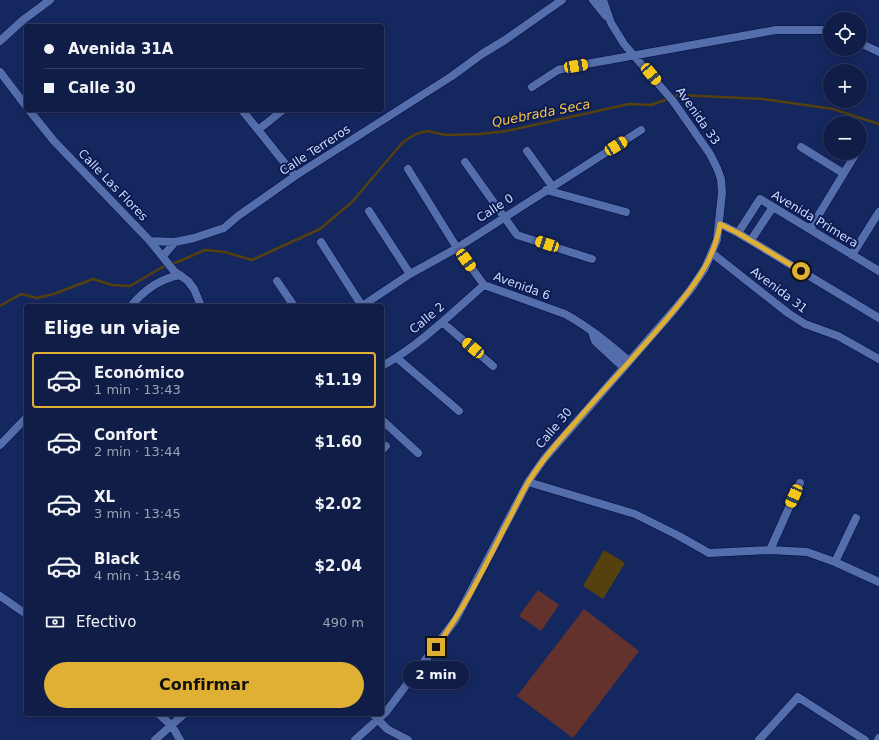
<!DOCTYPE html>
<html lang="es">
<meta charset="utf-8">
<style>
:root{--surface:#101d47;--page:#19264e;--text:#f1f3f6;--muted:#9ca2b4;--line:#303b60;--accent:#e0b034}
body{margin:0;font-family:"DejaVu Sans",sans-serif;background:var(--page);color:var(--text);height:100vh;display:flex;flex-direction:column;font-size:15px;white-space:nowrap}
*{box-sizing:border-box;margin:0}
p{font-size:13px;color:var(--muted)}
.icon{flex:none;width:22px;height:22px;fill:none;stroke:currentColor;stroke-width:2;stroke-linecap:round;stroke-linejoin:round}
.map{position:relative;flex:1;overflow:hidden}
.details{position:absolute;left:24px;top:304px;width:360px;height:412px;display:flex;flex-direction:column;background:var(--surface);border-radius:4px;box-shadow:0 2px 10px #0003,0 0 0 1px var(--line)}
.details>*{flex:none}
.hud{position:absolute;left:24px;top:24px;width:360px;height:88px;border-radius:4px;box-shadow:0 2px 10px #0003,0 0 0 1px var(--line);display:grid;align-content:center;height:88px;padding:0 20px;background:var(--surface)}
.fabs{position:absolute;left:823px;top:12px;display:grid;gap:8px}
.fabs a{display:grid;place-items:center;width:44px;height:44px;border-radius:50%;background:var(--surface);box-shadow:0 2px 10px #0003,0 0 0 1px var(--line);font-size:20px}
.end{position:absolute;width:18px;height:18px;margin:-9px;border:5px solid #e0b034;background:#111;box-shadow:0 0 0 2px #111}
.from{border-radius:50%}
.bubble{position:absolute;height:28px;border-radius:14px;background:var(--surface);box-shadow:0 2px 10px #0003,0 0 0 1px var(--line);font-size:13px;font-weight:700;line-height:28px;text-align:center}
.car{position:absolute;width:12px;height:24px;margin:-12px -6px;border-radius:5px;box-shadow:0 0 3px 1px #0007;background:linear-gradient(#f5c518 24%,#345 0 40%,#f5c518 0 76%,#345 0 86%,#f5c518 0)}
.hud b{display:flex;align-items:center;gap:14px;height:38px;font-size:15px}
.hud b+b{border-top:1px solid var(--line)}
.hud i{width:10px;height:10px;background:var(--text)}
ul{padding:0;list-style:none}
li{display:flex;align-items:center;gap:12px;height:56px;margin:0 8px 6px;padding:0 12px;border:2px solid transparent;border-radius:4px}
li div{flex:1}
li b{display:block;font-size:15px}
li em{font-style:normal;font-weight:700}
li.current{border-color:var(--accent)}
li>.icon{width:36px;height:36px;stroke-width:1.5}
h2{padding:0 20px;font-size:18px;line-height:48px}
.pay{display:flex;align-items:center;gap:10px;height:44px;padding:0 20px;font-size:15px}
.pay p{margin-inline-start:auto}
.cta{display:flex;gap:8px;margin-top:auto;padding:8px 20px}
.cta a{flex:1;height:46px;border-radius:24px;background:var(--accent);color:#111;font-size:16px;font-weight:700;line-height:46px;text-align:center}
.map>svg:first-child{display:block}
.green{fill:#63322d}
.water{fill:#54410e}
.lines{fill:none;stroke-linecap:round;stroke-linejoin:round}
.stream{stroke:#54410e;stroke-width:2.5}
.minor-casing{stroke:#030b42;stroke-width:9}
.minor{stroke:#546dab;stroke-width:8}
.route{stroke:#e0b034;stroke-width:5}
.labels{text-anchor:middle;dominant-baseline:central;stroke-width:4;stroke-linejoin:round;paint-order:stroke}
.street-label{font-size:12px;fill:#cbdbfe;stroke:#0c1c53}
.water-label{font-size:13px;font-style:italic;fill:#f7c548;stroke:#0c1c53}
</style>
<div class="map">
<svg width="879" height="740" viewBox="0 0 879 740">
<rect width="100%" height="100%" fill="#15275f"/>
<!-- green -->
<path class="green" d="M538,590L559,605L541,631L519,616Z
M584,609L639,651L573,738L517,696Z"/>
<!-- water -->
<path class="water" d="M604,550L625,563L603,599L583,586Z"/>
<g class="lines">
<!-- stream -->
<path class="stream" d="M171,264L180,261L205,250L225,252L252,260L320,229L352,202L403,142L416,134L427,131L446,135L480,134L507,131L629,104L651,105L679,95L763,99L833,109L879,124
M0,306L21,294L37,298L54,294L93,279L112,285L130,286L166,265"/>
<defs>
<path id="minor" d="M593,0L606,16
M0,41L23,20L50,0
M860,43L879,52
M0,72L26,106
M532,87L558,70L575,66L776,30H830
M29,110L54,141L150,241L174,271L188,281L194,289L201,306
M242,110L295,176
M258,130L283,110
M801,147L843,173
M527,151L552,186
M465,162L517,235L592,259
M408,169L457,248L484,285L565,314C589,327 609,344 629,361
M546,190L626,212
M369,211L410,274
M720,224L738,233L879,318
M810,229L855,155
M738,233L760,199L879,271
M751,240L773,207
M150,241L175,242L194,238L224,228L238,216L295,176L452,76L482,54L505,40L562,0
M321,242L362,306
M712,253L788,313L805,324L838,336L879,359
M852,255L879,212
M163,256L175,242
M277,281L294,306
M131,306C144,290 159,279 180,275
M362,306L410,274L457,248L641,130
M442,322L493,366
M592,332L595,341L623,367
M397,358L459,411
M382,366C420,345 452,313 484,285
M382,420L418,453
M0,445L26,418
M382,450L386,446
M528,482L635,514L679,536L709,553L770,550L807,552L835,562L879,582
M770,550L800,483
M835,562L856,518
M0,596L26,614
M159,714L172,726L180,740
M373,714L387,729L408,740
M155,740L184,714
M355,740L386,712L456,619L528,482L544,459L674,310L691,289L705,268L717,240L722,193L721,179L717,168L710,154L673,101L624,44L611,23L603,0
M759,740L798,697L865,740
M878,740L879,738"/>
</defs>
<!-- minor casing -->
<use href="#minor" class="minor-casing"/>
<!-- minor -->
<use href="#minor" class="minor"/>
</g>
<g class="lines">
<!-- route -->
<path class="route" d="M436,647C465,608 486,564 508,521C515,508 521,494 529,481C542,460 558,442 574,424C608,384 646,345 679,304C699,279 715,256 720,224L738,233L801,271"/>
</g>
<g class="labels">
<!-- street labels -->
<g class="street-label">
<text transform="translate(698 116) rotate(55)">Avenida 33</text>
<text transform="translate(315 150) rotate(-33)">Calle Terreros</text>
<text transform="translate(113 185) rotate(46)">Calle Las Flores</text>
<text transform="translate(495 208) rotate(-33)">Calle 0</text>
<text transform="translate(815 219) rotate(31)">Avenida Primera</text>
<text transform="translate(522 286) rotate(20)">Avenida 6</text>
<text transform="translate(779 290) rotate(37)">Avenida 31</text>
<text transform="translate(427 318) rotate(-40)">Calle 2</text>
<text transform="translate(554 428) rotate(-50)">Calle 30</text>
</g>
<!-- water labels -->
<g class="water-label">
<text transform="translate(541 113) rotate(-11)">Quebrada Seca</text>
</g>
</g>
</svg>
<div class="fabs">
<a><svg class="icon" aria-label="locate" viewBox="0 0 24 24"><circle cx="12" cy="12" r="6"/><path d="M12 2v4M12 18v4M2 12h4M18 12h4"/></svg></a>
<a>+</a>
<a>−</a>
</div>
<i class="end from" style="left:801px;top:271px"></i>
<i class="end" style="left:436px;top:647px"></i>
<div class="bubble" style="left:403px;top:661px;width:66px">2 min</div>
<i class="car" style="left:576px;top:66px;rotate:80deg"></i>
<i class="car" style="left:651px;top:74px;rotate:140deg"></i>
<i class="car" style="left:616px;top:146px;rotate:58deg"></i>
<i class="car" style="left:547px;top:244px;rotate:288deg"></i>
<i class="car" style="left:466px;top:260px;rotate:144deg"></i>
<i class="car" style="left:473px;top:348px;rotate:311deg"></i>
<i class="car" style="left:794px;top:496px;rotate:204deg"></i>
<div class="hud">
<b><i class="from"></i>Avenida 31A</b>
<b><i></i>Calle 30</b>
</div>
<section class="details">
<h2>Elige un viaje</h2>
<ul>
<li class="current"><svg class="icon" aria-label="car" viewBox="0 0 24 24"><path d="M5 17H2v-5l4-1 3-4h7l3 4 3 1v5h-3M9 17h6M6 11h13"/><circle cx="7" cy="17" r="2"/><circle cx="17" cy="17" r="2"/></svg><div><b>Económico</b><p>1 min · 13:43</p></div><em>$1.19</em></li>
<li><svg class="icon" aria-label="car" viewBox="0 0 24 24"><path d="M5 17H2v-5l4-1 3-4h7l3 4 3 1v5h-3M9 17h6M6 11h13"/><circle cx="7" cy="17" r="2"/><circle cx="17" cy="17" r="2"/></svg><div><b>Confort</b><p>2 min · 13:44</p></div><em>$1.60</em></li>
<li><svg class="icon" aria-label="car" viewBox="0 0 24 24"><path d="M5 17H2v-5l4-1 3-4h7l3 4 3 1v5h-3M9 17h6M6 11h13"/><circle cx="7" cy="17" r="2"/><circle cx="17" cy="17" r="2"/></svg><div><b>XL</b><p>3 min · 13:45</p></div><em>$2.02</em></li>
<li><svg class="icon" aria-label="car" viewBox="0 0 24 24"><path d="M5 17H2v-5l4-1 3-4h7l3 4 3 1v5h-3M9 17h6M6 11h13"/><circle cx="7" cy="17" r="2"/><circle cx="17" cy="17" r="2"/></svg><div><b>Black</b><p>4 min · 13:46</p></div><em>$2.04</em></li>
</ul>
<div class="pay"><svg class="icon" aria-label="cash" viewBox="0 0 24 24"><path d="M3 7h18v10H3z"/><circle cx="12" cy="12" r="2"/></svg>Efectivo<p>490 m</p></div>
<div class="cta"><a>Confirmar</a></div>
</section>
</div>
